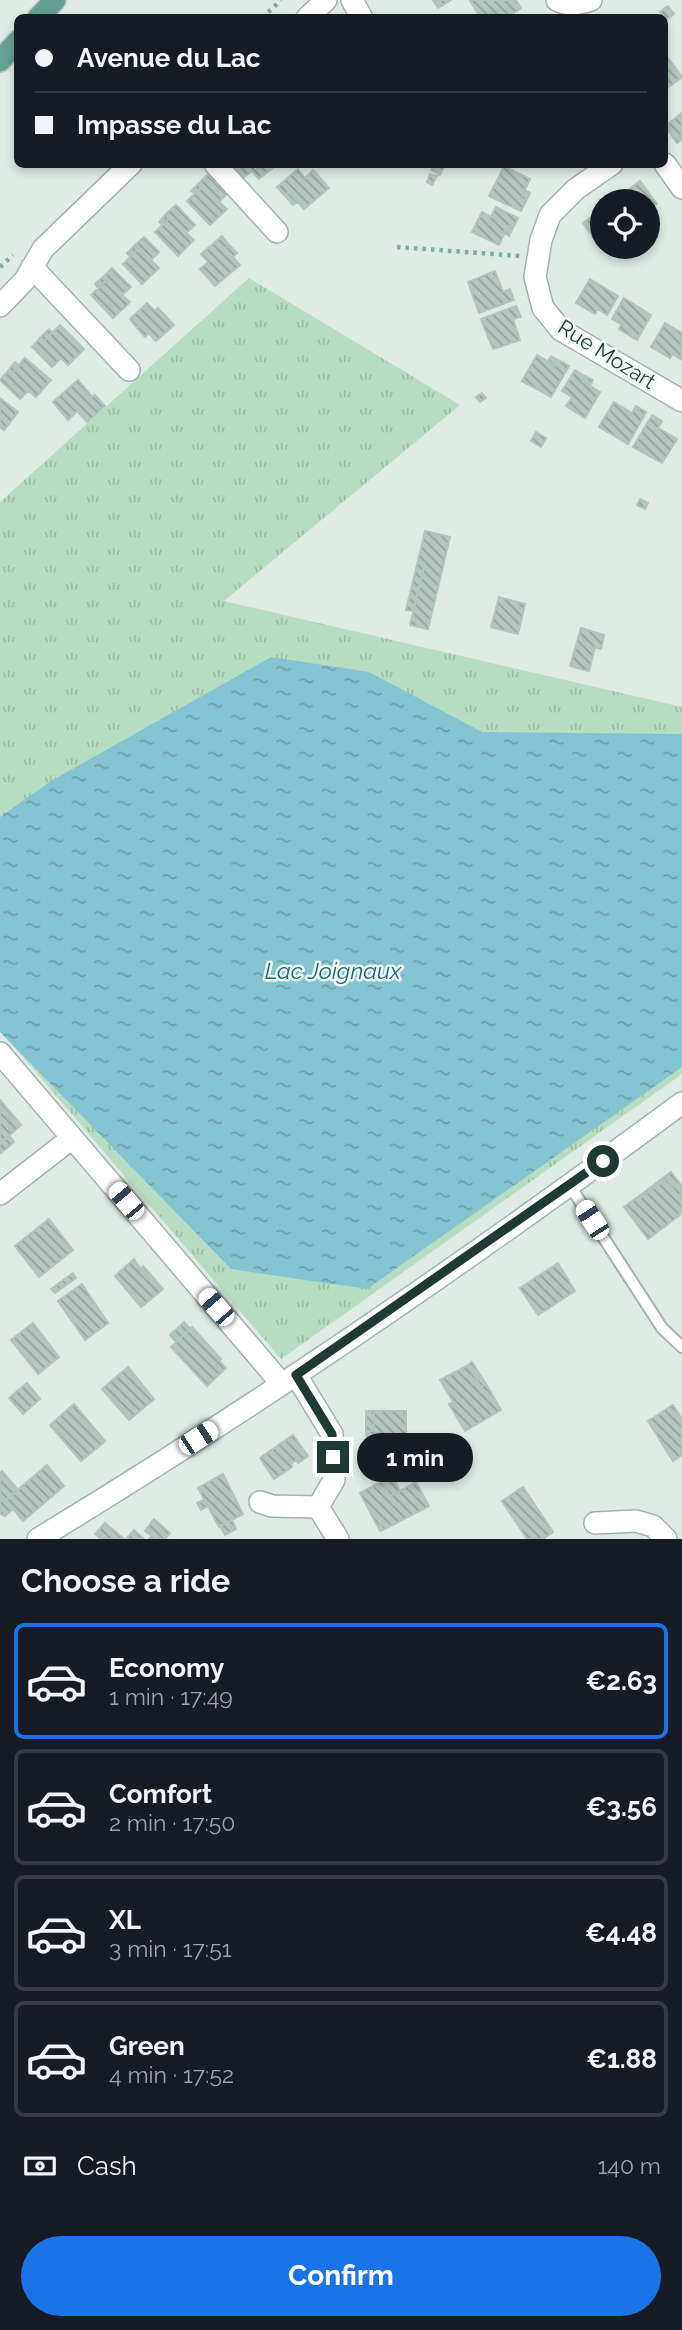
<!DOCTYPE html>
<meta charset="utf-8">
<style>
:root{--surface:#171b24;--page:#20242c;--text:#f1f3f6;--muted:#9ea1a6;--line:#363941;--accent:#1a73e8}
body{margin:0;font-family:Raleway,sans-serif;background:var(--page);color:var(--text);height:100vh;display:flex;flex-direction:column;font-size:26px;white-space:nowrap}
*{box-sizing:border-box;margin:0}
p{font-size:23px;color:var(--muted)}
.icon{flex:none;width:38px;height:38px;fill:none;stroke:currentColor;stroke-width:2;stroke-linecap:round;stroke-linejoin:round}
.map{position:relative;height:1539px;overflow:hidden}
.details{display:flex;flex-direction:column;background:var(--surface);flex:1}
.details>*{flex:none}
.top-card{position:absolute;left:14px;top:14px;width:654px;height:154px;border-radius:10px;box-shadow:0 4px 10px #0003;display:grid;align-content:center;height:154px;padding:0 21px;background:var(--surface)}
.buttons{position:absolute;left:590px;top:189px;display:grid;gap:14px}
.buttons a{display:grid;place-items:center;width:70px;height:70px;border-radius:50%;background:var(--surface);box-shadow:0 4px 10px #0003;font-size:35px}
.end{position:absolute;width:32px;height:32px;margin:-16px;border:9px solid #1f3a34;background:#fff;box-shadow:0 0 0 4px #fff}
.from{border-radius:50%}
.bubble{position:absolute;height:49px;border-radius:24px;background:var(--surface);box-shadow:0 4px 10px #0003;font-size:23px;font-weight:700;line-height:49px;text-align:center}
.car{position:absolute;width:21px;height:42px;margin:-21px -10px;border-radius:9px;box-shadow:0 0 5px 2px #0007;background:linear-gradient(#fff 24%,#345 0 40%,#fff 0 76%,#345 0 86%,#fff 0)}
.top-card b{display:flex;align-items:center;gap:24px;height:66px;font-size:26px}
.top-card b+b{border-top:2px solid var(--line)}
.top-card i{width:18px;height:18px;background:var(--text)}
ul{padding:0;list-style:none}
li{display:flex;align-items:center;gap:21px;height:116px;margin:0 14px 10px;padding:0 7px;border:4px solid var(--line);border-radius:10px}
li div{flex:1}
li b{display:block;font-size:26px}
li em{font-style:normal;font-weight:700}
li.on{border-color:var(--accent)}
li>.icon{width:63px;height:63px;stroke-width:1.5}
h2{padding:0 21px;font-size:32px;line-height:84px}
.pay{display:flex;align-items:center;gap:18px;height:77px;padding:0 21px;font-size:26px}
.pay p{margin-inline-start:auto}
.cta{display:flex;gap:14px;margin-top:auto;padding:14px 21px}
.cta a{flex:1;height:80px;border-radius:42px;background:var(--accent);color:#fff;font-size:28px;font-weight:700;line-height:80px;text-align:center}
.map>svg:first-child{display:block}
.grass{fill:url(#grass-tufts)}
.water{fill:url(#water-ripples)}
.building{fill:url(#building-back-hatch);stroke:#b1c4bc;stroke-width:2}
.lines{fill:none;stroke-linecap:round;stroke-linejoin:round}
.lane-casing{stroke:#a2b2ac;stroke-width:14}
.street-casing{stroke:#a2b2ac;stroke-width:24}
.secondary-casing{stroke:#9db6ae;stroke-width:24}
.primary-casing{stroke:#bcc4c2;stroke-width:24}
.path{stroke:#7eafa0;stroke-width:4.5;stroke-dasharray:3.5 5;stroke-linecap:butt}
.lane{stroke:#fff;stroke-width:10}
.street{stroke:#fff;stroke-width:21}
.secondary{stroke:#fff;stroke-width:21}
.primary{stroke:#62a192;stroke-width:21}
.route{stroke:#1f3a34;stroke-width:9}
.labels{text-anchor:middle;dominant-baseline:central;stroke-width:5;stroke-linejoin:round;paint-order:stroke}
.street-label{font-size:21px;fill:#1f3a34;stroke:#eff7f3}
.water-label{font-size:23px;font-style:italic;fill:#196677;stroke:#eff7f3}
</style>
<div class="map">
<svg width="682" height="1539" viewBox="0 0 682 1539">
<defs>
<pattern id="grass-tufts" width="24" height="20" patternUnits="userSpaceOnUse" patternTransform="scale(1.75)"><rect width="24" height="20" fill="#b6dcc1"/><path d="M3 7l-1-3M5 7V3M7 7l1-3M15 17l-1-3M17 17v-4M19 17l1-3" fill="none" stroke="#9cbea6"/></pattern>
<pattern id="water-ripples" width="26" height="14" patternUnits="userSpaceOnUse" patternTransform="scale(1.75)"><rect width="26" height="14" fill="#84c4d1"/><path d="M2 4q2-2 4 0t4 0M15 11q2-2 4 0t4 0" fill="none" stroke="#6ba0aa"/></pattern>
<pattern id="building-back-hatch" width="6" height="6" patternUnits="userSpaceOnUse" patternTransform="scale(1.75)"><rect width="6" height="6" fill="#b4c5be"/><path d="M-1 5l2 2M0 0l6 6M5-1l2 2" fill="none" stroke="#92a19b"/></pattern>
</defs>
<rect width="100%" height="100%" fill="#dfeae5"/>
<!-- grass -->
<path class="grass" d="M249,278L460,405L224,601L682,707V1074L281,1359L0,1030V502Z"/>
<!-- water -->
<path class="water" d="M271,657L369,672L482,732L682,734V1067L367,1289L231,1269L0,1032V817L51,781Z"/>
<!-- building -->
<path class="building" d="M433,0H451L438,8Z
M472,0H516L521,8L506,18H494L492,14L486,18H481L470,1Z
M668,6L674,14L666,20L660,12Z
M665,54L682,77L665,90Z
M682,113V140L677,143L665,126Z
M232,164H276V165L259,179L252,171L243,178Z
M433,164H445L440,175L431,170Z
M504,166L530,179L521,198L526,201L521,211L489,196Z
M298,169L305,178L313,170L329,188L304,209L289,192L285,196L277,187Z
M208,174L227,194L219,202L227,209L210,225L187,201L203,186L200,182Z
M430,174L437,176L432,185L427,182Z
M640,181L657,204L648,210V201H622L626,199L623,194Z
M200,182L203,186L195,194L191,191Z
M525,190L530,193L526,201L521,198Z
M289,192L297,202L293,205L285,196Z
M176,205L195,225L186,233L194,240L178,256L155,232L171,217L167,213Z
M496,207L518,218L513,228L508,226L499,245L472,232L482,212L491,217Z
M600,211L602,214V244L599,246L583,223Z
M167,213L171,217L162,225L159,222Z
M508,226L513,228L509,236L504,233Z
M222,236L229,245L225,248L240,265L215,286L200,269L208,262L201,254Z
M144,237L159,252L151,260L159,268L142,284L123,264L139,248L135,245Z
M135,245L139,248L130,257L127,253Z
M229,245L237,253L233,257L225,248Z
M112,268L131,287L122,295L130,302L113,318L91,295L107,280L104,276Z
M495,271L503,292L510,289L514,300L479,313L468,282Z
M104,276L107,280L98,288L95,284Z
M590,279L618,296L607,315L598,309L595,314L576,303Z
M624,298L651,315L637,340L619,329L621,324L612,319Z
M147,303L155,311L158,308L174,325L156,341L141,325L137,328L130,319Z
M516,306L521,317L513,319L520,340L493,349L481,319Z
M665,323L682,333L681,359L672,354L670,358L651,347Z
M60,325L84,349L68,365L61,358L52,367L32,347L40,338L44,341Z
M141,325L149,333L145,337L137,328Z
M49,329L52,333L44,341L40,338Z
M537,355L556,366L558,360L569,366L551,397L522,381Z
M551,356L558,360L556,366L548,361Z
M25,358L51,380L36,397L28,391L20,399L0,380L7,372L11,375Z
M15,362L19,366L11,375L7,372Z
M575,370L585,376L582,381L600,392L585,418L566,406L572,397L562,391Z
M585,376L593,380L590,386L582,381Z
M78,380L92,397L95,395L105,406L87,422L77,411L68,420L53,402Z
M482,393L486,398L480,402L476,397Z
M0,398L18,412L4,430L0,427Z
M614,402L632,413L636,406L646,412L628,444L599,427Z
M652,415L662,421L658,428L677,439L662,463L633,447Z
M536,432L546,438L541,447L531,441Z
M640,499L648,503L645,509L637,505Z
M425,531L450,537L428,629L410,625L425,563L418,561Z
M418,561L425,563L413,611L406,610Z
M499,597L525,604L518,634L491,627Z
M581,628L604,635L601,649L595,647L589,671L570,666Z
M0,1100L21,1125L2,1142L7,1148L0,1154Z
M9,1135L14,1142L7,1148L2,1142Z
M671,1172L682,1186V1193L678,1196L666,1179L640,1198L639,1196Z
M666,1179L678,1196L682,1193V1212L679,1214L680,1215L648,1239L624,1207L639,1196L640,1198Z
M49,1219L73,1250L39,1277L15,1246Z
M134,1259L147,1279L151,1275L163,1289L141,1307L115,1276Z
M558,1263L575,1291L538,1315L520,1288Z
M143,1266L151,1275L147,1279L139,1270Z
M73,1273L76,1278L55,1293L51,1289Z
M82,1284L108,1323L85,1340L58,1301Z
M184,1322L190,1329L176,1342L170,1335Z
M33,1323L59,1357L38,1374L11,1340Z
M192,1327L221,1359L219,1361L226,1368L207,1386L171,1347Z
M472,1362L486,1384L481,1387L468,1365Z
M468,1365L481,1387L486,1384L501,1410L465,1431L449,1404L453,1402L440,1380Z
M128,1367L154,1399L129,1420L102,1389Z
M27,1383L40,1399L23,1414L9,1398Z
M74,1404L105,1441L81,1461L50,1425Z
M673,1405L682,1419V1455L673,1461L648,1421Z
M366,1411H374V1431H366Z
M374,1411H406V1444L367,1443L366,1431H374Z
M293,1435L308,1456L298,1463L296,1460L291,1464L292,1467L274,1479L260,1458Z
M47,1465L64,1486L23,1521L6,1500Z
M2,1471L18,1490L6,1500L0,1493V1473Z
M223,1474L243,1514L219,1527L198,1488Z
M392,1476L400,1491L390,1496L382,1481Z
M382,1481L390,1496L416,1482L429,1506L383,1530L374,1512L371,1514L360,1493Z
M523,1487L553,1532L543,1539H527L502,1501Z
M0,1493L13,1509L5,1516L0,1514Z
M204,1500L208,1506L201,1510L197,1503Z
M374,1512L383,1530L380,1531L371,1514Z
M154,1519L170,1533L165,1539H149L152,1536L145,1531Z
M232,1520L236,1529L225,1535L220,1526Z
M105,1523L124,1539H101L95,1534Z
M134,1530L144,1539H126Z"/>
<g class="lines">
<defs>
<path id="lane" d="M570,1186L662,1328L682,1347"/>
<path id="street" d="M352,0L362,18
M557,0C567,6 580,4 591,0
M307,18L326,0
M215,164L277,232
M612,164L576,189L550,215L541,240L535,277L543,308L561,330L682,401
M665,164L682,188
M32,267L129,370
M0,306L25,280L43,249L131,164
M0,1053L281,1383
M0,1194L72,1138
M296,1375L332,1434L334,1480L318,1507L338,1539
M260,1502L272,1506L318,1507
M595,1523L636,1521L653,1526L666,1539"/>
<path id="secondary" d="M38,1539C259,1405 474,1257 682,1103"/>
<path id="primary" d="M38,18L55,0
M0,61L18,41"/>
</defs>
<!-- lane casing -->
<use href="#lane" class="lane-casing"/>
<!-- street casing -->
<use href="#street" class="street-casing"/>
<!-- secondary casing -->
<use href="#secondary" class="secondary-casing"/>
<!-- primary casing -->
<use href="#primary" class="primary-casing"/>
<!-- path -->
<path class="path" d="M262,18L281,0
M397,247L520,256
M0,267L13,255"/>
<!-- lane -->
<use href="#lane" class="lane"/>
<!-- street -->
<use href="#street" class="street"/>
<!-- secondary -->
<use href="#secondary" class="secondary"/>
<!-- primary -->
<use href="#primary" class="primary"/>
</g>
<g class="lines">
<!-- route -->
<path class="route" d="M333,1457L332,1434L296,1375L603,1161"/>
</g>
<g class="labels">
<!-- street labels -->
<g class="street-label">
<text transform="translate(607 354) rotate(32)">Rue Mozart</text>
</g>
<!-- water labels -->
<g class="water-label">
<text x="333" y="970">Lac Joignaux</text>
</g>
</g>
</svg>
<div class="buttons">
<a><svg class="icon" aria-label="locate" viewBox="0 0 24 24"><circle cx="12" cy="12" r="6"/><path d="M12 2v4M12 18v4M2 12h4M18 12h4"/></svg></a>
</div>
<i class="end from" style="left:603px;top:1161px"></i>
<i class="end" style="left:333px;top:1457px"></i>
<div class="bubble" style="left:357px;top:1433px;width:116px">1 min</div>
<i class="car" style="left:126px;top:1201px;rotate:320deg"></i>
<i class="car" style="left:592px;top:1220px;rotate:327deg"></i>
<i class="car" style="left:216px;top:1307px;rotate:319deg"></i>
<i class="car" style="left:198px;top:1438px;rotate:57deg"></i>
<div class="top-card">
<b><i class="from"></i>Avenue du Lac</b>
<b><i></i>Impasse du Lac</b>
</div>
</div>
<section class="details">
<h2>Choose a ride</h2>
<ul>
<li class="on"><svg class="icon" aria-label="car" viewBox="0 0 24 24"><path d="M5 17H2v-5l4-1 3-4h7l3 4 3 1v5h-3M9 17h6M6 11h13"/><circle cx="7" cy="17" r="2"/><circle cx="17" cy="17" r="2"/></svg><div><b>Economy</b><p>1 min · 17:49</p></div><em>€2.63</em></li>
<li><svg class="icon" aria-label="car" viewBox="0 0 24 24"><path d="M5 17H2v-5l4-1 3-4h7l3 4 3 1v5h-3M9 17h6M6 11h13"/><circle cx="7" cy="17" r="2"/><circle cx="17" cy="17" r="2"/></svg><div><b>Comfort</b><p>2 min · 17:50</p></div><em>€3.56</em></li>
<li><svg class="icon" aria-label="car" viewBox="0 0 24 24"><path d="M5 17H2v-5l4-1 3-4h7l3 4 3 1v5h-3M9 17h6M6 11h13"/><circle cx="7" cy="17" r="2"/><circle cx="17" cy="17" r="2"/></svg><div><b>XL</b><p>3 min · 17:51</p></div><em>€4.48</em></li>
<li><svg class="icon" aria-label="car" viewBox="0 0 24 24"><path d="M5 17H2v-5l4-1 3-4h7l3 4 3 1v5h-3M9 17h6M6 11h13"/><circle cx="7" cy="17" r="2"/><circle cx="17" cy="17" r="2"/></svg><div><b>Green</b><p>4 min · 17:52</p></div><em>€1.88</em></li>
</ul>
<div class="pay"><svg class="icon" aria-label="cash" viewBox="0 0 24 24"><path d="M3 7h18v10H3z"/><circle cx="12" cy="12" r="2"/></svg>Cash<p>140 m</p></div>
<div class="cta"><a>Confirm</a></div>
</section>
